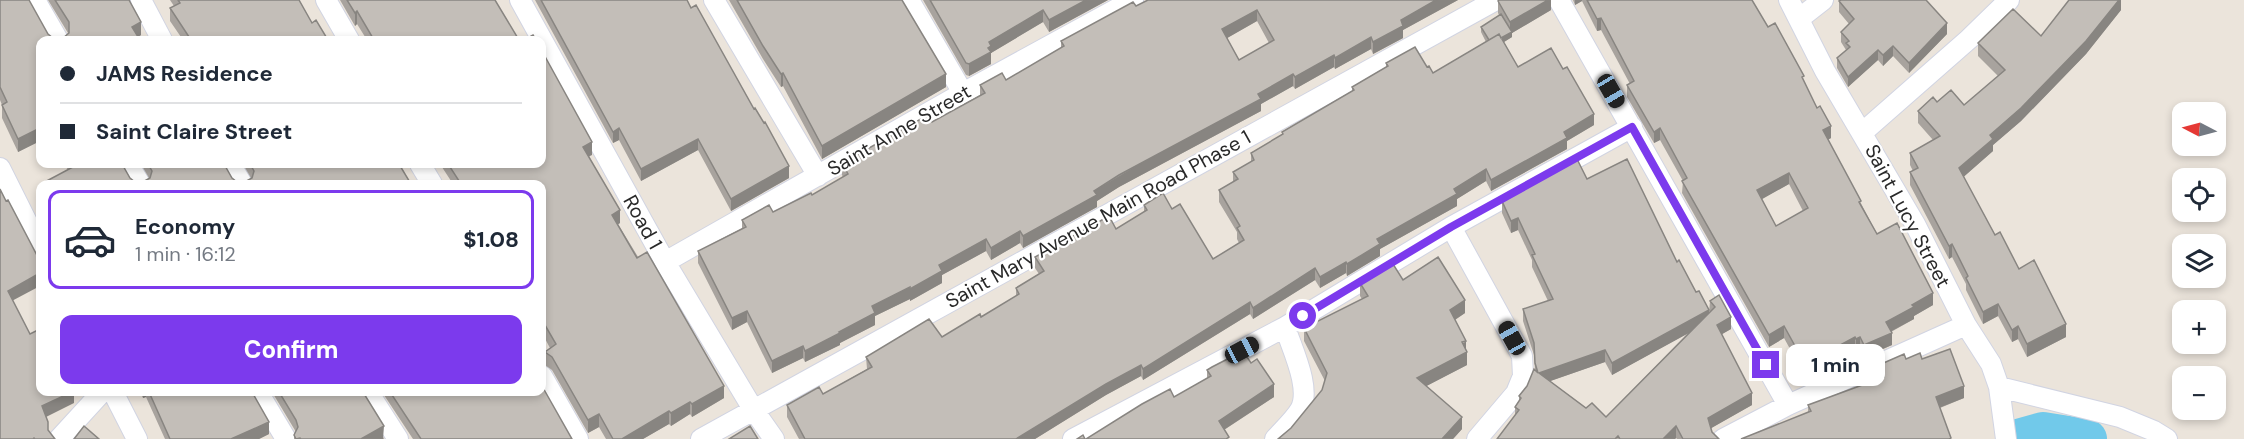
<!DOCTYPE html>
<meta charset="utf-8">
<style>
:root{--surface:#fff;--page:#f6f6f7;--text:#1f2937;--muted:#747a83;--line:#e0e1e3;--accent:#7c3aed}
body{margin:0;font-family:"DM Sans",sans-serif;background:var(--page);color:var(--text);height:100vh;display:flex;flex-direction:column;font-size:22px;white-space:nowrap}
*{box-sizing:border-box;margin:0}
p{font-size:20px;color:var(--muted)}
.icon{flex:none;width:33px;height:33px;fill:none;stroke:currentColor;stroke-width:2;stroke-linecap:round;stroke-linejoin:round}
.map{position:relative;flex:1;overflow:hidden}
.side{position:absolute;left:36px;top:180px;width:510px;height:216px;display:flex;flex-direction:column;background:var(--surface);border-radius:12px;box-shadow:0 3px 9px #0003}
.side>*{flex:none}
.hud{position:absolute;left:36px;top:36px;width:510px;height:132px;border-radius:12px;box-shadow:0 3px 9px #0003;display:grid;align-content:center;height:132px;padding:0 24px;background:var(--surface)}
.needle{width:39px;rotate:276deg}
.fabs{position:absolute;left:2172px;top:102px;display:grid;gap:12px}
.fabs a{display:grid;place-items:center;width:54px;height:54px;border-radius:12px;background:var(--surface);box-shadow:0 3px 9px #0003;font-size:30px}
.end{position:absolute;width:27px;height:27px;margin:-14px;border:8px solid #7c3aed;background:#fff;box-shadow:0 0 0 3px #fff}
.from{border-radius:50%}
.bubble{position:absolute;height:42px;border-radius:12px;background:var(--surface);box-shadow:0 3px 9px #0003;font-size:20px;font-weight:800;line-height:42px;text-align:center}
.car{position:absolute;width:18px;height:36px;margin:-18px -9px;border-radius:8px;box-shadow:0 0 4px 2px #0007;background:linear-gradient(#222 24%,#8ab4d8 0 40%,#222 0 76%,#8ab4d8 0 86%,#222 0)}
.hud b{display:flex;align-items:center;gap:21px;height:57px;font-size:22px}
.hud b+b{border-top:2px solid var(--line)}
.hud i{width:15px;height:15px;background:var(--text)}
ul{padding:10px 0 0;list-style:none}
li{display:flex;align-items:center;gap:18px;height:99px;margin:0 12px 9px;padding:0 12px;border:3px solid var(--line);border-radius:12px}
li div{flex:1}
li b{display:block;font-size:22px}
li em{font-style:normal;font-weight:800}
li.active{border-color:var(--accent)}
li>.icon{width:54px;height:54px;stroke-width:1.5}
.button{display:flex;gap:12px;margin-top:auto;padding:12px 24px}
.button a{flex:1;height:69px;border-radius:12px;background:var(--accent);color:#fff;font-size:24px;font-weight:800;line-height:69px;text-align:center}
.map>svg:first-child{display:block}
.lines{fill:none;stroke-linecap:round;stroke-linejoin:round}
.river{stroke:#71c9ea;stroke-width:40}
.minor-casing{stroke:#d1d4e2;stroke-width:22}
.minor{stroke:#fff;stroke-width:20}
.wall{fill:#a8a39e;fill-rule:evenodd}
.shaded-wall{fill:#888581}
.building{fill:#c3beb8;stroke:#888581;stroke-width:1.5;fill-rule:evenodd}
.route{stroke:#7c3aed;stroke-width:8}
.labels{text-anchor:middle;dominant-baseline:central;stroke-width:4.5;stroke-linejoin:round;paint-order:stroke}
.street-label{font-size:20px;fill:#292929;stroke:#fff}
</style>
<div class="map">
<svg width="2244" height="439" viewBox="0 0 2244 439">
<rect width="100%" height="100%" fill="#ebe4db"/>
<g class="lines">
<!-- river -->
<path class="river" d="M2018,439L2043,432L2087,439"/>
<defs>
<path id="minor" d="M35,0L58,40
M141,0L162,40
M326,0L349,40
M520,0L665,262L753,409L774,439
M714,0L818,176
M909,0L963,93
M1559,0L1788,405
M1789,0L1825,71L1915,224L1966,325L1991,364L1999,387L2006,439
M1800,18L1823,0
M1863,132L1969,39L2009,0
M128,164L140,184
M230,164L242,184
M420,164L432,184
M0,168L40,248
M1451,227L1522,356L1523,376L1516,393L1477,439
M665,262L963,93L1133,0
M542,376L578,439
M1999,387L2120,417L2154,431L2167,439
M113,392L137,439
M258,392L286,439
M368,392L398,439
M59,439L102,392
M701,439L1496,0
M1073,439L1285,327L1451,227L1632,127
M1275,439C1283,430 1294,420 1300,410C1312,389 1292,349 1285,327
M1723,439L1788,405L1966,325"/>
</defs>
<!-- minor casing -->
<use href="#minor" class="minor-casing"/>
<!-- minor -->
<use href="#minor" class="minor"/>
</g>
<!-- wall -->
<path class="wall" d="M0,0L53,38H63L68,33L48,0H129L141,35L138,37L40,40V141L18,152L2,118V105L0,100Z
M170,0H299L312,23L328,40H183L170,21V8L174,6Z
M340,0H495L519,40H367L357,24L355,26Z
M535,0H687L789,178L731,211L698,150L641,181L619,140L613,143Z
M729,0H902L946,87L822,159L783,86L781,87L763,59Z
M923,0H1108L1049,32L1043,22L991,53V64L969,76L966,75Z
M1148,0H1458L1403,30V38L1373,54L1371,49L1335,69L1334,67L1295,89L1293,86L1261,104V111L1119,187L1097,201V207L1023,248L1020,243L991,260L986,251L942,275V283L910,301V299L875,316V325L840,343V345L805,362L803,358L772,373L747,322L732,330L698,263V251L742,228V220L773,212L812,195L843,177L842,175V163L932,122L980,95V85L1006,80L1061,48V41L1136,6ZM1257,21L1269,43L1239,60L1227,38Z
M1551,0V10L1512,33V37L1504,42L1518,67L1594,125L1567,141V149L1491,191L1486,181L1457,199V206L1380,249V256L1347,276L1346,273L1320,288L1315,280L1253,319L1250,314L1143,380L1141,376L1106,395L1035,439H799L787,417V405L823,394L867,369L866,357L942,337L981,317L1016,297V288L1039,274L1035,268V257L1116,229L1144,212V205L1172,209L1213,259L1239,243L1237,239V232L1219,202V190L1233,182V172L1251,162V153L1282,135V132L1352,91V87L1386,67V63L1427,67L1433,73L1486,42L1481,32V27L1499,15L1498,13V1Z
M1573,0H1752L1768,27L1804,82L1831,138L1828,140L1877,234L1933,305L1914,316V319L1891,332L1892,345L1864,357L1860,349L1856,351L1855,349L1805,376L1784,338L1769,347L1682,193L1683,181L1660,140L1654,143L1627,97V85L1630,84L1601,30L1597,31L1582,1L1575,5ZM1789,184L1803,211L1776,226L1761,199Z
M2121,0V10L2086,54L2021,121L1993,145V151L1963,177L1995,235L2066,337L2027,357L2018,339L2012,342L1998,316L1983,324L1966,290V284L1952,257L1949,259L1910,185V172L1913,171L1910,165V153L1933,140L1918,123V111L1937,102L1964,105L1998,76L1978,56V43L2041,36Z
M1839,1L1947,34L1909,73L1893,56L1883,66L1878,60L1848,87L1837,68V58L1846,50L1841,42V32L1849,24L1839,12Z
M592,155L589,156L620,223L618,224L724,398L692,417L690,414L671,426L669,424L643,439H606L599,427L588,433L552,370L545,365V352L550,348L542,333V184H453L440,164H542Z
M64,164H122L130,178L135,182L141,183L149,178L141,164H224L232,178L237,182L243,183L251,178L243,164H399L411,184H41L68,170Z
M1587,179L1677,262L1709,313L1710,301L1731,329L1722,334L1752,405L1711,428L1712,432L1719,439H1677L1676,438L1675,439H1497L1515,416V407L1519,401V396L1527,386L1535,370L1534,355L1523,321V309L1548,301L1532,267V260L1518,230L1511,233L1502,213V201ZM1688,333L1606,417L1586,408L1550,381L1605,362L1612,375Z
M1403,280L1465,313L1455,320L1466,349L1467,365L1426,386L1462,429L1453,439H1278L1291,428L1322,390L1325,381L1304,341V328L1362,299L1360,296V283Z
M1906,359H1922L1964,398L1940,408L1951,439L1808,412V405L1880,378L1879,365Z
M1207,370L1274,397L1224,430L1229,439L1174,397L1207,378Z
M140,392H252L269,434L259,439H165L146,397L143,398Z
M272,392H363L384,439H294V435L296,432Z
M382,392H542L572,439H413Z"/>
<!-- shaded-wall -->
<path class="shaded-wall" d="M1086,0H1108L1049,32V20Z
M1436,0H1458L1403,30V38L1373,54V42L1401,20Z
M1547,0H1551V10L1512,33V37L1491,50V44L1510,32V22Z
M1575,0H1582V1L1575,5Z
M2119,0H2121V10L2086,54L2021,121L1993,145V151L1959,181V168Z
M1043,10V22L991,53V64L969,76V64L989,42Z
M1257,10V21L1222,41V29Z
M357,11V24L355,26V13Z
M1601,18V30L1597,31V19Z
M141,22V35L132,40V27Z
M1947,23V34L1909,73V63Z
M1371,37V49L1335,69V58Z
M1893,46V56L1883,66V55Z
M1878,50V60L1848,87V77Z
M1334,55V67L1295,89V77Z
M783,73V86L781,87V74Z
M946,74V87L822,159V146Z
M1293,74V86L1261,104V111L1119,187L1097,201V207L1023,248V236L1094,191L1258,94Z
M1594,114V125L1567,141V149L1491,191V180L1564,132Z
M1831,126V138L1823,142V130Z
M40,128V141L18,152V139Z
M619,128V140L613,143V132Z
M1660,128V140L1654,143V132Z
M698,139V150L641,181V169Z
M592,142V155L583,159V147Z
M789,166V178L731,211V199Z
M1486,169V181L1457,199V206L1380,249V256L1347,276V264L1377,239L1454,189Z
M1789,173V184L1757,202V190Z
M620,210V223L612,228V215Z
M1518,218V230L1511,233V221Z
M1020,231V243L991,260V248Z
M986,239V251L942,275V283L910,301V289L939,265Z
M1952,244V257L1949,259V246Z
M1346,262V273L1320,288V277Z
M1315,268V280L1253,319V308Z
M40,273V286L8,303V291Z
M910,287V299L875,316V325L840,343V345L805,362V351L839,332L872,306Z
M1933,293V305L1914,316V319L1886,334V322L1912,305Z
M1465,300V313L1450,323V310Z
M1250,302V314L1143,380V369Z
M1998,304V316L1983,324V312Z
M1709,310V322L1612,375V363Z
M747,311V322L732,330V318Z
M1731,317V329L1717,337V325Z
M2066,324V337L2027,357V344Z
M1784,326V338L1769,347V335Z
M2018,326V339L2012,342V330Z
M1892,333V345L1864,357V345Z
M1855,337V349L1805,376V364Z
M1860,337V349L1856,351V339Z
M1466,341V353L1467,352V365L1417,391V378Z
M803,346V358L772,373V361Z
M1605,350V362L1539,385V373Z
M1141,365V376L1106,395L1035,439H1016L1106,384Z
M1274,384V397L1219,433V421Z
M724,386V398L692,417V404Z
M1964,386V398L1936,409V397Z
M72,392H74V403L42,419V406Z
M143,392H146V397L143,398Z
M1752,393V405L1708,430V418Z
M690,402V414L671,426V413Z
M669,411V424L643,439H622Z
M599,414V427L588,433V420Z
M1462,417V429L1453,439H1442Z
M269,422V434L259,439H231Z
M384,426L383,439H361Z
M1676,426V438L1675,439H1663Z"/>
<!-- building -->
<path class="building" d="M0,0H29L48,34L53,38H63L69,33V22L55,0H129L141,22L132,27L140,40H40V128L18,139L2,105L7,102L0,87Z
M178,0H299L312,23L316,20L328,40H191L170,8L180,3Z
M347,0H495L519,40H374L357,11L355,13Z
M541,0H687L691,8L696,5L754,109L755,108L764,123L765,122L789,166L731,199L698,139L641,169L619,128L613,132Z
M737,0H902L946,74L822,146L783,73L781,74L763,46Z
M930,0H1086L1049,20L1043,10L989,42L991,46L988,48L991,52L969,64L966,63Z
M1148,0H1436L1401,20L1403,26L1373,42L1371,37L1335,58L1334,55L1295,77L1293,74L1258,94L1261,99L1119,175L1094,191L1097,195L1023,236L1020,231L991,248L986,239L939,265L942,271L910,289V287L872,306L875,313L839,332L840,333L805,351L803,346L772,361L747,311L732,318L698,251L746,227L742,220L769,205L773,212L811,193L812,195L848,174L842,163L928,115L932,122L985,93L980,85L1002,73L1006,80L1064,46L1061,41L1133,2L1136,6ZM1257,10L1274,40L1239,60L1222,29Z
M1499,0H1548L1510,22L1498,1Z
M1587,0H1752L1768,27L1775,23L1804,76L1802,77L1817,108L1820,106L1831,126L1823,130L1861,201L1859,202L1877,234L1897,223L1933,293L1912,305L1914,307L1886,322L1892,333L1864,345L1860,337L1856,339L1855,337L1805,364L1784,326L1769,335L1682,181L1687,178L1660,128L1654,132L1627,85L1634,81L1601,18L1597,19ZM1789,173L1808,208L1776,226L1757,190Z
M1841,0H1926L1947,23L1909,63L1893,46L1883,55L1878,50L1848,77L1837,58L1850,47L1846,43L1849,41L1841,32L1854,19L1839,1Z
M2069,0H2119L2086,41L2021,108L1990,135L1993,139L1959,168L1995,235L2000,232L2019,269L2034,260L2066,324L2027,344L2018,326L2012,330L1998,304L1983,312L1966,278L1968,276L1952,244L1949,246L1910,172L1918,168L1910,153L1940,136L1918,111L1933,97L1937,102L1951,90L1964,105L2005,70L1978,43L2013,9L2041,36Z
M1501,14L1512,32L1501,38L1499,34L1489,40L1481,27Z
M1499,34L1518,67L1551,48L1563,69L1567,67L1594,114L1564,132L1567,138L1491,180L1486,169L1454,189L1457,194L1377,239L1380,244L1347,264L1346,262L1320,277L1315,268L1253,308L1250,302L1143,369L1141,365L1106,384L1016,439H805L787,405L819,387L823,394L872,367L866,357L929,319L942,337L980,314L981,317L1019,294L1016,288L1044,271L1035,257L1109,216L1116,229L1147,210L1144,205L1163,193L1172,209L1180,204L1213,259L1244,240L1237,228L1240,226L1219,190L1238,179L1233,172L1254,160L1251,153L1283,134L1282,132L1354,90L1352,87L1388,66L1386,63L1415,47L1427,67L1429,66L1433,73Z
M533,35L536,40H524Z
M542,51L592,142L583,147L620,210L612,215L637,258L647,252L724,386L692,404L690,402L671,413L669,411L622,439H613L599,414L588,420L552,357L545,352L556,344L542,320V184H461L448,164H542Z
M1577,159L1587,179L1627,159L1677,262L1679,260L1696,292L1699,291L1709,310L1612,363L1605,350L1539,373L1586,408L1592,403L1606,417L1715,307L1710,301L1719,295L1731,317L1717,325L1752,393L1708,418L1712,432L1719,439H1683L1676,426L1663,439H1620L1618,436L1615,439H1497L1519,410L1515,407L1521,398L1519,396L1527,386L1534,369L1538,373L1535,363L1534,343L1523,309L1553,299L1532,255L1535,254L1518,218L1511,221L1502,201Z
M71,164H122L130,178L135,182L141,183L150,178L152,171L148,164H224L232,178L237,182L243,183L252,178L254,171L250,164H399L411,184H41L73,167Z
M0,189L6,201L8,200L40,261V273L8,291L30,334L40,329V392H72L42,406L48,422V430L55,439H35L34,438L33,439H0Z
M1438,257L1465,300L1450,310L1466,341L1462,342L1467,352L1417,378L1462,417L1442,439H1278L1291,428L1322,390L1327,373L1304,328L1368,296L1360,283L1393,264L1403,280Z
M1950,349L1964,386L1936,397L1951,438L1949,439H1741L1811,411L1808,405L1884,377L1879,365L1904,354L1906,359L1920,353L1922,359Z
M1243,351L1251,363L1257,359L1274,384L1219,421L1229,437L1226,439H1086L1142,404L1170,389L1174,397L1211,376L1207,370L1212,367Z
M542,386L572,439H421L390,392H542Z
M149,392H252L269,422L231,439H170Z
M279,392H363L384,426L361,439H301L300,438L296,439L294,435L298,427L296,420Z
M84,426L99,439H74Z
M750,426L758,439H729Z
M1083,435L1085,439H1077Z"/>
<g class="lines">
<!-- route -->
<path class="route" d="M1303,316L1451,227L1632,127L1766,365"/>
</g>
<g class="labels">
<!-- street labels -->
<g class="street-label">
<text transform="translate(899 130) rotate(-30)">Saint Anne Street</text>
<text transform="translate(1908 216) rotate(62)">Saint Lucy Street</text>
<text transform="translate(1098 219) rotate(-29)">Saint Mary Avenue Main Road Phase 1</text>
<text transform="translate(643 222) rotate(61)">Road 1</text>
</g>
</g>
</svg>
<div class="fabs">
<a><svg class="needle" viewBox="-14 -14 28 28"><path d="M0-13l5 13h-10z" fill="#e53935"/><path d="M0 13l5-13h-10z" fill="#747a83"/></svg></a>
<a><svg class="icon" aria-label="locate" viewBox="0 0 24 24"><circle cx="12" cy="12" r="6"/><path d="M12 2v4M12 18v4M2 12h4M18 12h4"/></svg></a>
<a><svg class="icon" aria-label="layers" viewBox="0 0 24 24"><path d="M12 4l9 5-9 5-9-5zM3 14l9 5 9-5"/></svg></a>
<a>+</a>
<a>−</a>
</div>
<i class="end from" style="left:1303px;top:316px"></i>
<i class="end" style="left:1766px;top:365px"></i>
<div class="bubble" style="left:1786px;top:344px;width:99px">1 min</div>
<i class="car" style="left:1611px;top:91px;rotate:150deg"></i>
<i class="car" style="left:1512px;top:338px;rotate:331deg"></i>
<i class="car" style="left:1242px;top:350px;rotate:62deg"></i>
<div class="hud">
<b><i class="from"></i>JAMS Residence</b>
<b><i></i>Saint Claire Street</b>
</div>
<section class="side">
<ul>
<li class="active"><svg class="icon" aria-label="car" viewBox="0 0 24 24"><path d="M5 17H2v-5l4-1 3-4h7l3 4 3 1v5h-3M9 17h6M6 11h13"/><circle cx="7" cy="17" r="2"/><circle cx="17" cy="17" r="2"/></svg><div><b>Economy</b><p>1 min · 16:12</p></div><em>$1.08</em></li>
</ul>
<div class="button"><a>Confirm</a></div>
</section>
</div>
